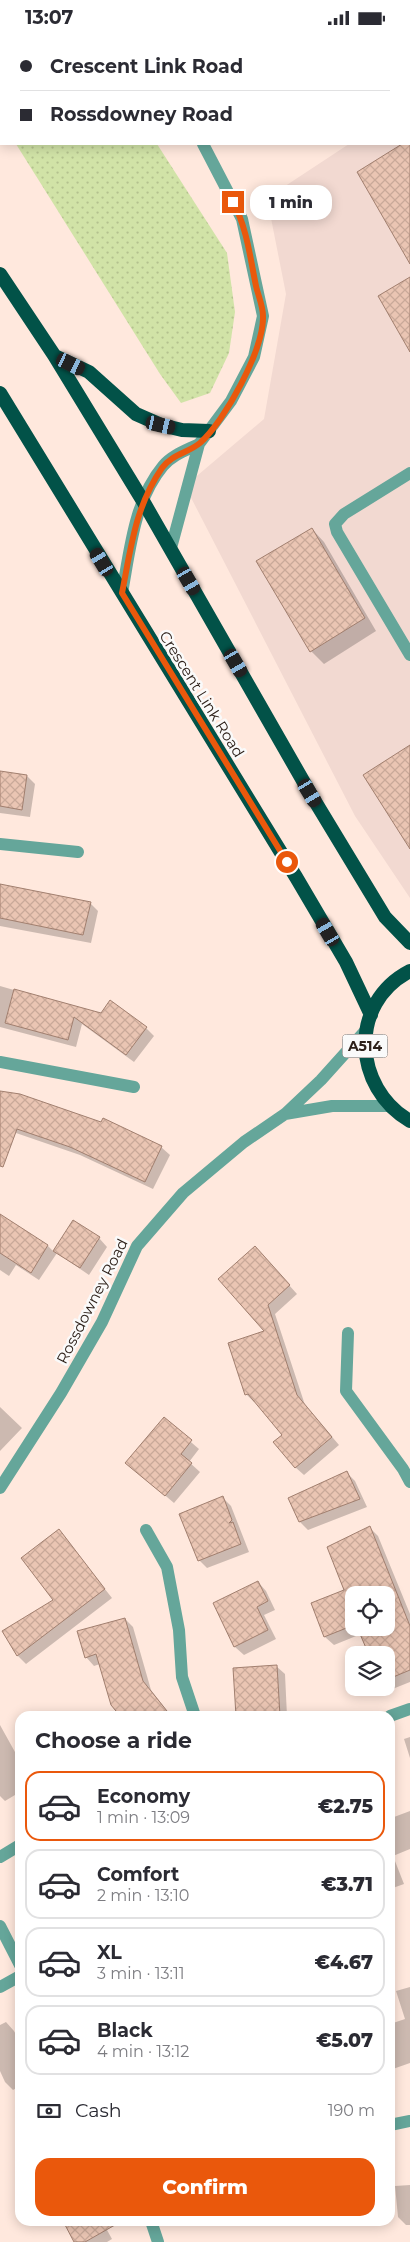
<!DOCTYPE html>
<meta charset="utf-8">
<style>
:root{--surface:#fff;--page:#f2f2f3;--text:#2b2b33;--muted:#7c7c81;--line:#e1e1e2;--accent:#ea580c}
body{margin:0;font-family:Montserrat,sans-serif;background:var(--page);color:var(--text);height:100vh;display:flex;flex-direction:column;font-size:19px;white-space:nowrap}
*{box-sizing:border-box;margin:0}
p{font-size:16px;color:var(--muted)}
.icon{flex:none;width:28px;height:28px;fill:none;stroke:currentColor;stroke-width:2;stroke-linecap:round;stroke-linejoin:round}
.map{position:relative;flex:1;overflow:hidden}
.drawer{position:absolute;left:15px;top:1676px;width:380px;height:515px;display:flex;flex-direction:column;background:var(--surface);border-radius:15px;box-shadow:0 2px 12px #0003}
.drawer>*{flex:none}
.hud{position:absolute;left:0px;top:0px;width:410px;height:110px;box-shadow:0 2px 12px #0003;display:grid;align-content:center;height:110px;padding:0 20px;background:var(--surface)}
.controls{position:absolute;left:345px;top:1551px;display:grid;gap:10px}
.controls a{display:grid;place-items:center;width:50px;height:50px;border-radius:10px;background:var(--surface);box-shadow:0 2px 12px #0003;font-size:25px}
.end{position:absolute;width:22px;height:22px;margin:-11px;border:6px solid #ea580c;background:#fff;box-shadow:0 0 0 2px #fff}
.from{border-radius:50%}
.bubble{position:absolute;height:35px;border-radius:15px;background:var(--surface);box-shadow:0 2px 12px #0003;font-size:16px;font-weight:800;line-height:35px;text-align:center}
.car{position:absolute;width:15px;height:30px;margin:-15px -8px;border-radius:6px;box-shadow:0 0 4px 1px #0007;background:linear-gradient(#222 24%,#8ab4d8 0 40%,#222 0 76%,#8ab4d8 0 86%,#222 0)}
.hud b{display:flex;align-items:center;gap:18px;height:48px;font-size:19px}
.hud b+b{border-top:1px solid var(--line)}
.hud i{width:12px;height:12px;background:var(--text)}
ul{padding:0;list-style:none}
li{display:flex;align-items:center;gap:15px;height:70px;margin:0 10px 8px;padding:0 10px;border:2px solid var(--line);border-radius:15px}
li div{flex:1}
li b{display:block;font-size:19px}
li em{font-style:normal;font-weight:800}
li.on{border-color:var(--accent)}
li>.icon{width:45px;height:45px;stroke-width:1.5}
h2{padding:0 20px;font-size:22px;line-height:60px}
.pay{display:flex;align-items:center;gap:12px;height:55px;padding:0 20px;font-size:19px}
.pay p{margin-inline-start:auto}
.primary-button{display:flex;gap:10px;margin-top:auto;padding:10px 20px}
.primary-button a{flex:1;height:58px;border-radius:15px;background:var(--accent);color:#fff;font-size:20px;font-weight:800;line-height:58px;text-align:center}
.status{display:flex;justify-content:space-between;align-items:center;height:35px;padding:0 25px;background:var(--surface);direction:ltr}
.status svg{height:14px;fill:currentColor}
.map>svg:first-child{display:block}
.commercial{fill:#f2d9d1}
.grass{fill:url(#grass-dots)}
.shadow{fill:#0003;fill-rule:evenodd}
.building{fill:url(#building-cross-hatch);stroke:#a17f6f}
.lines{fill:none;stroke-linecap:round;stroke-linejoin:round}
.service{stroke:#65a69a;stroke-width:12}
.minor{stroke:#65a69a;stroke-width:12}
.tertiary{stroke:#65a69a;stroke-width:12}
.trunk{stroke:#025248;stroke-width:14}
.route{stroke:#ea580c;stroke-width:6}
.labels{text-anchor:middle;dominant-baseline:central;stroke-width:5;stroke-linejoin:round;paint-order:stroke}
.shield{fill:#fafafa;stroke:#6a615c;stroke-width:1}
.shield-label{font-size:14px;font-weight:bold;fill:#2d2019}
.street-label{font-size:15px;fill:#2d2019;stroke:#fafafa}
</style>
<div class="status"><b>13:07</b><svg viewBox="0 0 49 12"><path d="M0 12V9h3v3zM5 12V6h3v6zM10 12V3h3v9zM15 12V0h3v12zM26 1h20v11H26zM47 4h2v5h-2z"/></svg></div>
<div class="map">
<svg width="410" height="2207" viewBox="0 0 410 2207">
<defs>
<pattern id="grass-dots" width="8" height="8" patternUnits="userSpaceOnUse" patternTransform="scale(1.25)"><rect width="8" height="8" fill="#d1e3a7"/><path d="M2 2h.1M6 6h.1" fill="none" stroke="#b4c28f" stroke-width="1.8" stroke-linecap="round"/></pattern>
<pattern id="building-cross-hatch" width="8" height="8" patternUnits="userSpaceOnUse" patternTransform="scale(1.25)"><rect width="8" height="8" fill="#eac5b3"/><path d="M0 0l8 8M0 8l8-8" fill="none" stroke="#c9a999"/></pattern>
</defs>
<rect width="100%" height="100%" fill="#ffe8dd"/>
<!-- commercial -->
<path class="commercial" d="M409,68H410V863L355,781L185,451L264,384L286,259L267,163L349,109H409Z"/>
<!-- grass -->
<path class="grass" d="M16,109H157L227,218L235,277L229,318L210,358L181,368L160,339Z"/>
<!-- shadow -->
<path class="shadow" d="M232,0H277V1H233Z
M360,0H410V13L409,1Z
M312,494L324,507L376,596L324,629L311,616Z
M0,737L27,741L35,749L30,782L0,778Z
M0,850L90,868L98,876L91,908L0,891Z
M0,951L146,993L154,1001L134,1027L82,989L76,1012L0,992Z
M0,1057L161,1112L170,1120L153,1154L80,1120L16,1098L0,1095Z
M0,1180L48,1211L54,1217L73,1187L99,1203L107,1212L89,1240L57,1218L39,1245L16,1230L9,1241L0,1235Z
M263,1221L297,1259L275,1279L305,1370L339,1410L304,1440L295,1432L284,1400L256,1367H254L246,1359L266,1297Z
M0,1372L22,1393L0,1416Z
M164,1384L199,1414L189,1427L200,1437L174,1468L127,1428Z
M347,1438L355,1446L367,1472L308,1495L300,1487Z
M223,1463L231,1471L249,1517L207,1533L199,1525Z
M370,1493L378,1501L410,1579V1647L390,1655L386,1652V1620H370L361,1599L334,1610L325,1602L313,1569L346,1556ZM354,1560H386V1592H354Z
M59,1496L112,1563L26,1629L18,1621L3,1597L55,1565Z
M258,1547L266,1556L275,1575L264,1580L276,1604L244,1620L235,1612L214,1568Z
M125,1584L133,1592L151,1655L171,1681H121L112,1669L100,1629L94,1631L86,1622Z
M276,1631L285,1639L287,1681H237L234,1634Z
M0,1690L20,1726V1757L5,1766L0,1761Z
M410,1702V1723L404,1704Z
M410,1776V1814L393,1821L404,1849L390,1854V1778L394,1782Z
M410,1952V2028L390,2035V1989L405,1984L396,1956Z
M6,1987L14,1996L20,2007V2051L13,2055L5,2047L0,2036V1990Z
M410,2150V2190H406L398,2182L395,2151Z
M102,2186L112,2204L107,2207H76Z"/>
<!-- building -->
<path class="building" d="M409,104H410V229L357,137L402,109H409Z
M410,242V317L378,261Z
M312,493L365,583L310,617L256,526Z
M410,710V814L363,740Z
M0,736L27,740L22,775L0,771Z
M0,849L91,867L83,900L0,883Z
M14,954L101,978L110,965L147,992L126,1020L74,982L68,1005L5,988Z
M0,1056L20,1059L101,1087L103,1083L162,1111L145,1147L70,1112L17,1094L3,1132L0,1131Z
M0,1179L48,1210L31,1238L0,1218Z
M73,1185L100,1202L80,1233L53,1216Z
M255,1211L290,1250L268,1270L297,1360L332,1402L295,1433L273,1407L282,1400L248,1359L245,1360L228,1308L264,1296L218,1244Z
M164,1382L192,1405L181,1419L192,1428L165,1461L125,1428Z
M347,1436L360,1464L299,1487L288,1463Z
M223,1461L232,1485L229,1488L233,1487L241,1509L198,1526L179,1479Z
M370,1491L410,1591V1635L386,1645V1620H369L357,1592H386V1560H354V1590L324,1602L311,1568L344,1555L327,1512Z
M59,1494L105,1554L17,1621L2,1596L53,1565L21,1523Z
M258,1546L268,1566L257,1572L268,1595L234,1612L213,1568Z
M125,1583L143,1646L171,1681H120L111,1670L96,1619L85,1623L77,1596Z
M277,1630L280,1681H236L233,1633Z
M63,2186H122L85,2207H74Z"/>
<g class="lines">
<!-- service -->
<path class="service" d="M410,438L344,479L335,489L337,497L410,620"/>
<!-- minor -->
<path class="minor" d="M147,0L148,1
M193,0L194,1
M171,513L199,409L231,366L254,322L263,281L242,184L203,109
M122,558C130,515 134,466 163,431C172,420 187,415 199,409
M0,809L78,817
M0,1027L134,1052
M348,1298L346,1356L403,1434L410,1447
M146,1495L167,1532L179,1595L182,1642L195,1681
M390,1681L410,1674
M0,1822L20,1810
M0,1891L20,1930
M0,1952L20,1941
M390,2090L410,2086
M151,2186L158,2207"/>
<!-- tertiary -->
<path class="tertiary" d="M285,1079L332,1071H389
M0,1453L61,1358L102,1287L137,1211L183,1158L244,1107L285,1079L321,1045L366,995"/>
<!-- trunk -->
<path class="trunk" d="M0,239L54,320L143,466L310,758L385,882L410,908
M55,321L89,337L136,379L161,390L182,395L209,396
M0,358L296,842L346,927L371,980
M410,936C348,968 353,1053 410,1086"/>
</g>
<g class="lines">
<!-- route -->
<path class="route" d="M233,167C247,193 250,222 256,251C258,260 263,271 263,281C264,314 225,386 200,408C188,418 172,419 162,433C135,472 131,513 122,558L287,827"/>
</g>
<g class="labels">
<!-- shield labels -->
<rect class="shield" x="342.5" y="999.5" width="45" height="23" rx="4"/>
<g class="shield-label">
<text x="365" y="1011">A514</text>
</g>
<!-- street labels -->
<g class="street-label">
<text transform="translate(202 659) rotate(58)">Crescent Link Road</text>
<text transform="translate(92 1266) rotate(-63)">Rossdowney Road</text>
</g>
</g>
</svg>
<div class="controls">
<a><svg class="icon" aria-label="locate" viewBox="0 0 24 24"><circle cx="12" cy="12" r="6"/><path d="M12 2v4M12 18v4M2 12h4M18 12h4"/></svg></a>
<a><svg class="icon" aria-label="layers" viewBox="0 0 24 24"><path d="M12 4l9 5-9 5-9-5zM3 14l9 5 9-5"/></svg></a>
</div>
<i class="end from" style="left:287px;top:827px"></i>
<i class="end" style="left:233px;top:167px"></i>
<div class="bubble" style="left:250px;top:150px;width:82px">1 min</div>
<i class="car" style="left:71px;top:329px;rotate:116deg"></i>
<i class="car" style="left:161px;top:390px;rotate:103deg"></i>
<i class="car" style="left:102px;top:527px;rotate:329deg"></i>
<i class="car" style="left:189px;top:546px;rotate:150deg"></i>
<i class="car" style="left:236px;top:628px;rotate:150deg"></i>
<i class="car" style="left:310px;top:758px;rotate:149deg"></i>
<i class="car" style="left:328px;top:897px;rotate:330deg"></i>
<div class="hud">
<b><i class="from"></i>Crescent Link Road</b>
<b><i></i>Rossdowney Road</b>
</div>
<section class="drawer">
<h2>Choose a ride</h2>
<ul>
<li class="on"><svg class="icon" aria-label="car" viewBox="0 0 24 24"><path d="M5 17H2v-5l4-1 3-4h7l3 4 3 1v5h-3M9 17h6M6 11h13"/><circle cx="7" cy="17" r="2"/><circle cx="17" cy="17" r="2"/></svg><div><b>Economy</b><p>1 min · 13:09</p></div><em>€2.75</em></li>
<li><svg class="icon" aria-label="car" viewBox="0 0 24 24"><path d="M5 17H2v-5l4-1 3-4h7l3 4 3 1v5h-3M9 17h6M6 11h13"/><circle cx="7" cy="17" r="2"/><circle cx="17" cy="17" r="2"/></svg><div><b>Comfort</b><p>2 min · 13:10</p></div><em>€3.71</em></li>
<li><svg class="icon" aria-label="car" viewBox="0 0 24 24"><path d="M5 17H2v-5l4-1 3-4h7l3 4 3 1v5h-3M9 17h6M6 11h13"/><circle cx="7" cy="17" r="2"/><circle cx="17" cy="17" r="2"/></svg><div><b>XL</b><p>3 min · 13:11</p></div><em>€4.67</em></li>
<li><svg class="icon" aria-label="car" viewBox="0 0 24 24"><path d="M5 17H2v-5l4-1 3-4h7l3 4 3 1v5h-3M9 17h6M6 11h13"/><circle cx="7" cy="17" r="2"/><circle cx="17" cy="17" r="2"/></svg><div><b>Black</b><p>4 min · 13:12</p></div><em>€5.07</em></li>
</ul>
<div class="pay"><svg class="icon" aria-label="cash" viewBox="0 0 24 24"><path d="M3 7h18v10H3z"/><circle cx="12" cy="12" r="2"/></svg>Cash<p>190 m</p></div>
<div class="primary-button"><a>Confirm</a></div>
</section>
</div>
